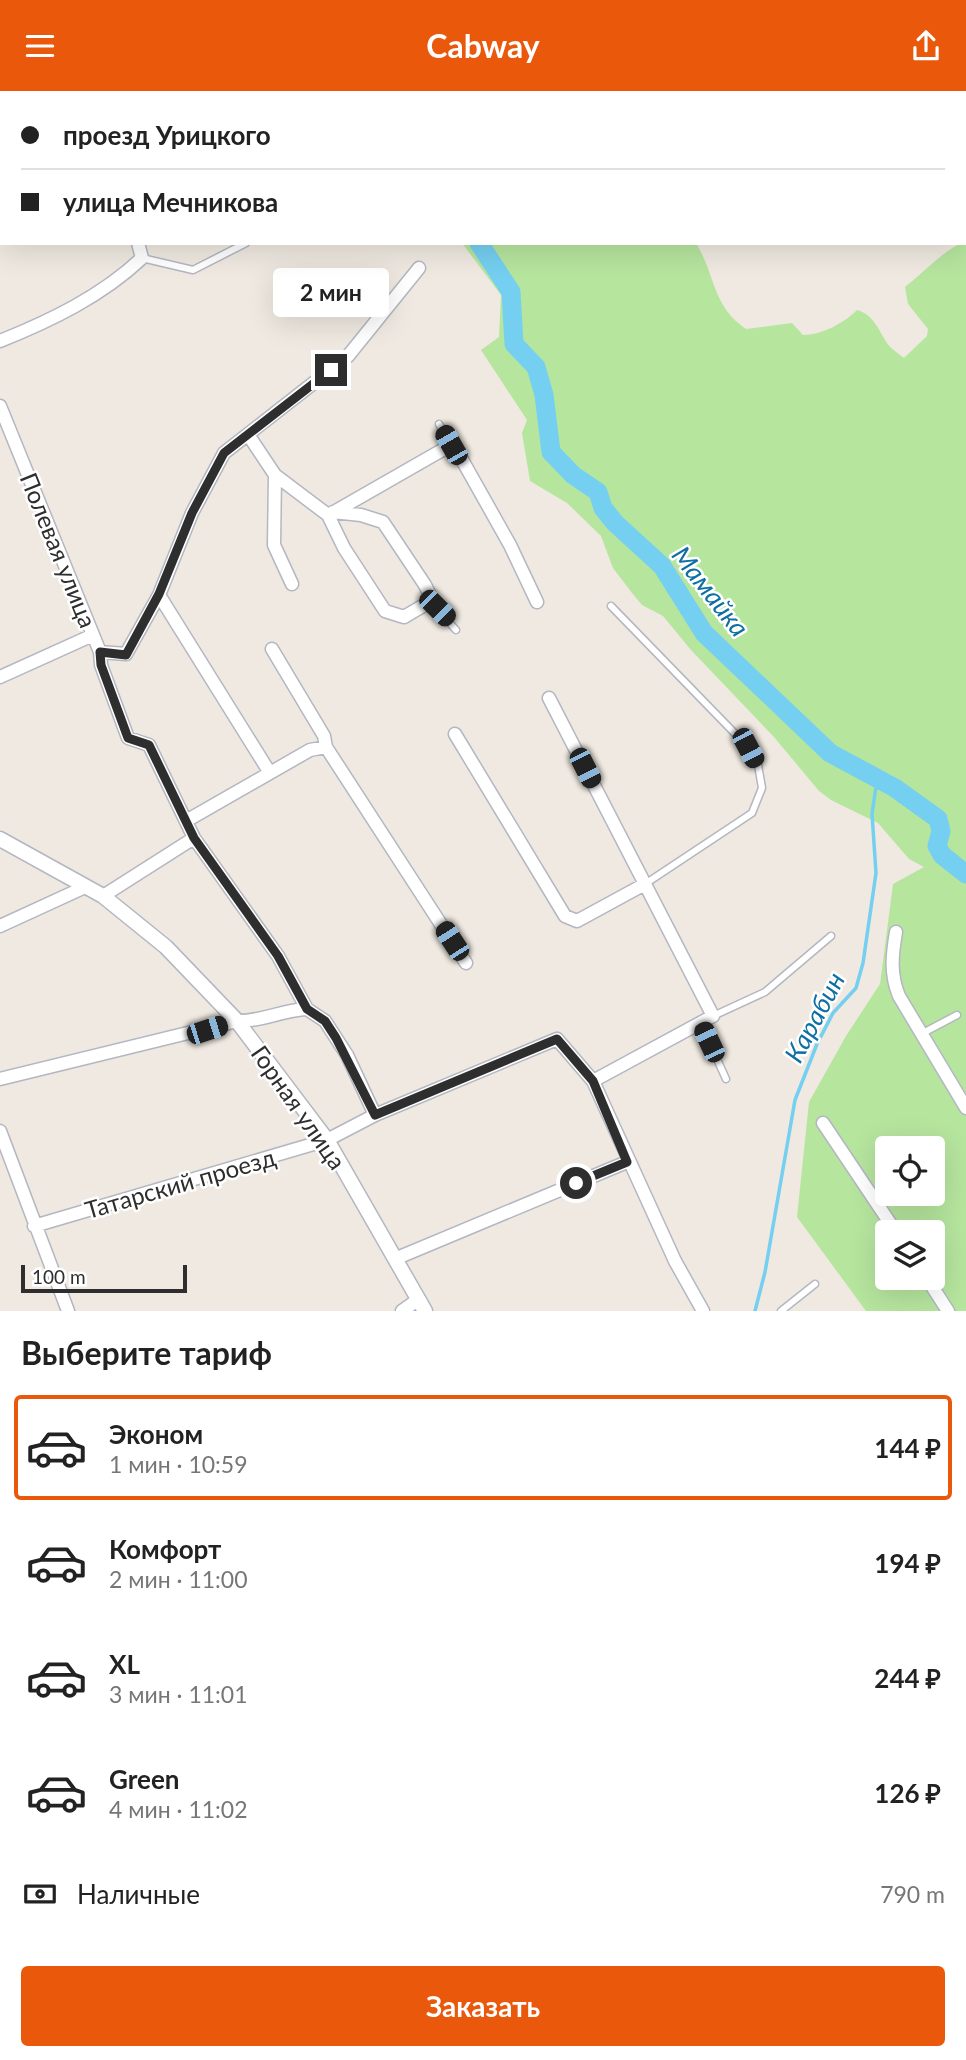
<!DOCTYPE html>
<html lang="ru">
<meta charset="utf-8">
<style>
:root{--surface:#fff;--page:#f6f6f6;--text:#222;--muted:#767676;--line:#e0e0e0;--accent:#ea580c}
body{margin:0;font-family:Lato,sans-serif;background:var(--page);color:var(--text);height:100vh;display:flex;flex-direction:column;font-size:26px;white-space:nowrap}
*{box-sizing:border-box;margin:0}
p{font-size:23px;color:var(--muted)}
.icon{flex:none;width:38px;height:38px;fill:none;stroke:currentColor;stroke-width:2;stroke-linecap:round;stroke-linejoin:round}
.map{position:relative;height:1220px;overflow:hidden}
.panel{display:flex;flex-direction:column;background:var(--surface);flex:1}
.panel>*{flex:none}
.guide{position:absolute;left:0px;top:0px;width:966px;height:154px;box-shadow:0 7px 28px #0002;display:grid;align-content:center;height:154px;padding:0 21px;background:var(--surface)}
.fabs{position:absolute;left:875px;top:1045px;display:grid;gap:14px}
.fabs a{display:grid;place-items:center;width:70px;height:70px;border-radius:7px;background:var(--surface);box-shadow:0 7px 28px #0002;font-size:35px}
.scale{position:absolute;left:21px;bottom:18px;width:166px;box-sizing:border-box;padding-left:7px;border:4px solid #2e2e2e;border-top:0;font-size:19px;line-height:24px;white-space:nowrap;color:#2e2e2e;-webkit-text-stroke:5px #fff;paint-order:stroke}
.end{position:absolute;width:32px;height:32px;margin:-16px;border:9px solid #2e2e2e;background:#fff;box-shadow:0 0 0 4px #fff}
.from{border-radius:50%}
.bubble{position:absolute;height:49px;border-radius:7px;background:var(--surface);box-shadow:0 7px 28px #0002;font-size:23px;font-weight:700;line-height:49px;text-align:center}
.car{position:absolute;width:21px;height:42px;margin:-21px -10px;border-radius:9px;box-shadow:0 0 5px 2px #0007;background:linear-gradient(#222 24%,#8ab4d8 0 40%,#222 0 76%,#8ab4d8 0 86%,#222 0)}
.guide b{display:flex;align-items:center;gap:24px;height:66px;font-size:26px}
.guide b+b{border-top:2px solid var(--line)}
.guide i{width:18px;height:18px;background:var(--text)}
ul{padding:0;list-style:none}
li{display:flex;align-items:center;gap:21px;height:105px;margin:0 14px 10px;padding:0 7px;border:4px solid transparent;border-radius:7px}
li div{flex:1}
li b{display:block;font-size:26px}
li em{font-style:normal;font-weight:700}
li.current{border-color:var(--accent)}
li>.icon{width:63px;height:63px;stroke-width:1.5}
h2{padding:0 21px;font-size:32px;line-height:84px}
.pay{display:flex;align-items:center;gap:18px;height:77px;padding:0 21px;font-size:26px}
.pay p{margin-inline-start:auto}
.primary-button{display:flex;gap:14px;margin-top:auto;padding:14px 21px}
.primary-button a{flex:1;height:80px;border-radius:7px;background:var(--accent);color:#fff;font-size:28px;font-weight:700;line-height:80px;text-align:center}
header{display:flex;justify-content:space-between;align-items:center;height:91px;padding:0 21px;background:var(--accent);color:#fff;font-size:32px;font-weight:700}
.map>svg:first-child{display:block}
.green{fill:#b6e59e;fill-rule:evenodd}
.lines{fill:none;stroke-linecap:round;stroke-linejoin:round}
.stream{stroke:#75cff0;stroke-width:3.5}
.river{stroke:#75cff0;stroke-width:19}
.service-casing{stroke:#b4b7c1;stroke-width:9}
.minor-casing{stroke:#b4b7c1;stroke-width:15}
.tertiary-casing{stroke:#b4b7c1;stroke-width:17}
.service{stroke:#fff;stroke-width:6}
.minor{stroke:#fff;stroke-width:12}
.tertiary{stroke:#fff;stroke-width:14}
.route{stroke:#2e2e2e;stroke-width:9}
.labels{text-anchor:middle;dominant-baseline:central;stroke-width:5;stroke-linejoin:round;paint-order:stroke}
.street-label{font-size:24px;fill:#2e2e2e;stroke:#fff}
.water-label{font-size:26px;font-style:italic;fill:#0d6fa3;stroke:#fff}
</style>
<header><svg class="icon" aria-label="menu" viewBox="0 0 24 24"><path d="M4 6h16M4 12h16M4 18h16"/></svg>Cabway<svg class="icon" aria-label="share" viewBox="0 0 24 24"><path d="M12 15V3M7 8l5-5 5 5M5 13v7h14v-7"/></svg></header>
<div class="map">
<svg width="966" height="1220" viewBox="0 0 966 1220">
<rect width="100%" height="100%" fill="#efe9e1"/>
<!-- green -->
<path class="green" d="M336,0H629L630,2H336Z
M966,150V1220H866L797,1126L809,1011L846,945L880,893L893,793L924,776L909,768L878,732L831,709L819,700L774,646L691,559L663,525L642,514L632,502L613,477L601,445L567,412L530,390L522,342L527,329L481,259L499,246L501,204L462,152H696C716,185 712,215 746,238L792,232L803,244C822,244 844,232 857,219C874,224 878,238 887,252C890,257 898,262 904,267L927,245L928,238L908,213L905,196C927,179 943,159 966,150ZM887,1057H933V1102H887ZM887,1141H933V1186H887Z"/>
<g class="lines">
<!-- stream -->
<path class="stream" d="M755,1220L765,1181L795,1009L817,953L833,922L856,897L863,872L876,782L872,723L877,689"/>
<!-- river -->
<path class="river" d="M294,0L295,2
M427,0L428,2
M341,2L344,0
M479,152L511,201L514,253L536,276L544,304L551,361L573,384L598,401L603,417L615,432L662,475L704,542L830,662L895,697L938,728L941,740L937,755L942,764L966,783"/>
<defs>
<path id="service" d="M669,0L670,2
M142,167L193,179L246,152
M439,333L451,354
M426,513L437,518L456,539
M611,515L749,657L758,674L762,697L752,722L645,793
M713,925L765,901L831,845
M701,933L726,988
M921,943L957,924
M781,1220L815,1193"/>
<path id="minor" d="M78,0L79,2
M0,250C50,230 102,205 142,167L138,152
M0,315L100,561L101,574L128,647L149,654L194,747L278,865L307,918L325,930L347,964L375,1024
M249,345L275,384L328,424L344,457L385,520L404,526L426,513L430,504L425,494L383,431L361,424L333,421
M275,384L274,454L292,493
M334,421L451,354L456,358L510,454L537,511
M159,504L270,682
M272,558L324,645L326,656
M100,561L126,563L159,504L192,422L224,362L348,265L419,177
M0,586L93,544
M549,607L713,925L593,990
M455,643L565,825L577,830L645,793
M186,730L310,659L326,656L466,872
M103,805L194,747
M0,835L85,796
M896,841C892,865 890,883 899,905L966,1017
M0,988L237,930C261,931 282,919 307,918
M823,1032L896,1141
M0,1040L68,1220
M34,1135L327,1049L375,1024L557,948L593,990L675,1170L703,1220
M397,1167L627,1071
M926,1186L948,1220
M402,1220L419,1208"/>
<path id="tertiary" d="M0,748L103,805L166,856L237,930L327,1049L425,1220"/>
</defs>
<!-- service casing -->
<use href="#service" class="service-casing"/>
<!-- minor casing -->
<use href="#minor" class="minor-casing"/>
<!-- tertiary casing -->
<use href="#tertiary" class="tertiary-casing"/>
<!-- service -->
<use href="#service" class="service"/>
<!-- minor -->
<use href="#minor" class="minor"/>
<!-- tertiary -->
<use href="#tertiary" class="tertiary"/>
</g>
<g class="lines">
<!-- route -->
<path class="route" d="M331,279L224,362L192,422L159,503L126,564L100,561L101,574L128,647L149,654L194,747L278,865L307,918L325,930L336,947L375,1024L557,948L593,990L627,1071L576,1092"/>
</g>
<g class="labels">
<!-- street labels -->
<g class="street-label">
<text transform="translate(59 459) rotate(68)">Полевая улица</text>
<text transform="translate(299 1016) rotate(55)">Горная улица</text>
<text transform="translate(180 1092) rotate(-16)">Татарский проезд</text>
</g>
<!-- water labels -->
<g class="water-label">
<text transform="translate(711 500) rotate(52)">Мамайка</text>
<text transform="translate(814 926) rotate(-62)">Карабин</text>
</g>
</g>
</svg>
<div class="fabs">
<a><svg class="icon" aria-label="locate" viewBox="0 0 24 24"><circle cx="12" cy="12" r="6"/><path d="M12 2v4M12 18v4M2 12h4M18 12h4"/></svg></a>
<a><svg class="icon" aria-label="layers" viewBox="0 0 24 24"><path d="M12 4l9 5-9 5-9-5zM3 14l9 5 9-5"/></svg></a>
</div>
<div class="scale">100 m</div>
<i class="end from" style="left:576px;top:1092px"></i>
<i class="end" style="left:331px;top:279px"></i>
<div class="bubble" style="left:273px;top:177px;width:116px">2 мин</div>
<i class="car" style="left:451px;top:354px;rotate:330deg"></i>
<i class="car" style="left:437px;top:517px;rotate:135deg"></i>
<i class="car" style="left:748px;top:657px;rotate:152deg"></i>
<i class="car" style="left:585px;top:677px;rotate:153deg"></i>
<i class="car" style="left:452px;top:850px;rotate:327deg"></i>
<i class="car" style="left:207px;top:939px;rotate:72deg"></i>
<i class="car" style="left:709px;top:951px;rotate:335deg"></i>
<div class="guide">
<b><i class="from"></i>проезд Урицкого</b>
<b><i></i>улица Мечникова</b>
</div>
</div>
<section class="panel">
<h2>Выберите тариф</h2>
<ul>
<li class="current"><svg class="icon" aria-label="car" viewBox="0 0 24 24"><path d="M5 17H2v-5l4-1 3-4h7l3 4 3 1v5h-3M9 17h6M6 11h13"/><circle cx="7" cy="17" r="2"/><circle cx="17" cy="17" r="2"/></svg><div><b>Эконом</b><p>1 мин · 10:59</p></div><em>144 ₽</em></li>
<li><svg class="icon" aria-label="car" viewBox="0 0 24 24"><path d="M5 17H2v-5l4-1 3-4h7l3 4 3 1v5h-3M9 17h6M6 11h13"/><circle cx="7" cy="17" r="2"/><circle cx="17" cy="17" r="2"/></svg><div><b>Комфорт</b><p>2 мин · 11:00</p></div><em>194 ₽</em></li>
<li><svg class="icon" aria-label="car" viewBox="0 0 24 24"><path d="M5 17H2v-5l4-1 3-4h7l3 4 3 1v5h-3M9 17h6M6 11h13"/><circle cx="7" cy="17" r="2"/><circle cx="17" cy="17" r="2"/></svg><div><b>XL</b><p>3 мин · 11:01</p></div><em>244 ₽</em></li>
<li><svg class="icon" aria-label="car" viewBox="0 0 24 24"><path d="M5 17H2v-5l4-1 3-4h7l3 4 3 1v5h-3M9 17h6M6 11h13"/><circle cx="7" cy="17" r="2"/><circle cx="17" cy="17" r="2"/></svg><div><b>Green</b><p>4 мин · 11:02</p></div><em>126 ₽</em></li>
</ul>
<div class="pay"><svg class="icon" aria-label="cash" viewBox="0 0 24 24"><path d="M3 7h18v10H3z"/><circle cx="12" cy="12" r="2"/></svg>Наличные<p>790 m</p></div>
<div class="primary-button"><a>Заказать</a></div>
</section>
